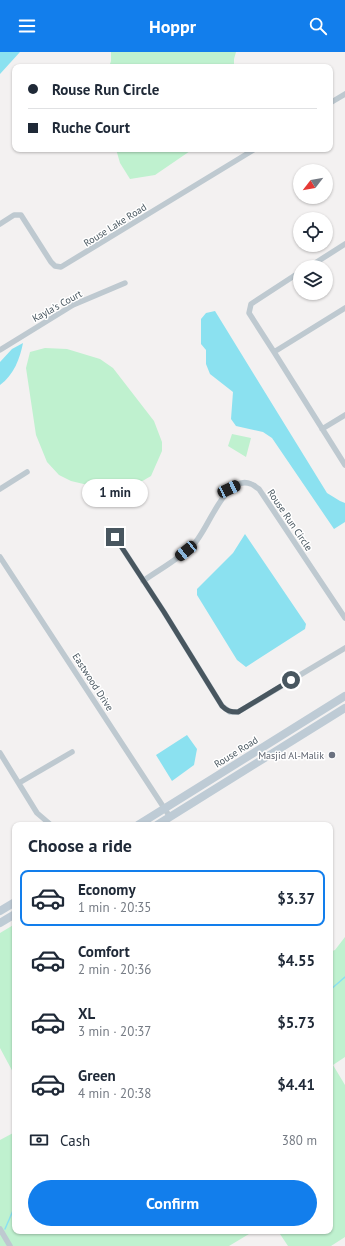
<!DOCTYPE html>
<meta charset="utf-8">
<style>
:root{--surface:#fff;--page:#f6f6f7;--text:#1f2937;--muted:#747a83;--line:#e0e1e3;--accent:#127eec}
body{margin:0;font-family:"PT Sans",sans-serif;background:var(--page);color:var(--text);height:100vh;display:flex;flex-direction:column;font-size:15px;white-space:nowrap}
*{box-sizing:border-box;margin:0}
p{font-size:13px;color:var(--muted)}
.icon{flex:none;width:22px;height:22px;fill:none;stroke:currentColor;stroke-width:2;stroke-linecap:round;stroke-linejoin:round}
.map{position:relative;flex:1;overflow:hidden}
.details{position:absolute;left:12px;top:770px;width:321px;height:412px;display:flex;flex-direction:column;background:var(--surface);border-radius:8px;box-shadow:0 1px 3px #0004}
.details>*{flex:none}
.top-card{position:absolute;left:12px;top:12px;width:321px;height:88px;border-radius:8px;box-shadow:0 1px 3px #0004;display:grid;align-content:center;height:88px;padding:0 16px;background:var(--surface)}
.needle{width:26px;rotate:239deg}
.buttons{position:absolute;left:293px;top:112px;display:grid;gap:8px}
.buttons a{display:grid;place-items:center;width:40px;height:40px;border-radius:50%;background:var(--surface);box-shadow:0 1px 3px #0004;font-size:20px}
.end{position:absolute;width:18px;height:18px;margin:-9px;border:5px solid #48565f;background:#fff;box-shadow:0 0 0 2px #fff}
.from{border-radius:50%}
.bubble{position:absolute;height:28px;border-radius:14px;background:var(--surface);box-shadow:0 1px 3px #0004;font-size:13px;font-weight:700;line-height:28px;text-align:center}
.car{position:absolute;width:12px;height:24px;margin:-12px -6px;border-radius:5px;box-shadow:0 0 3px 1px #0007;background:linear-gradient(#222 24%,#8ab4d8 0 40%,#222 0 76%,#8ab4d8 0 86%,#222 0)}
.top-card b{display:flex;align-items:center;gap:14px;height:38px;font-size:15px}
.top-card b+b{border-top:1px solid var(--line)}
.top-card i{width:10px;height:10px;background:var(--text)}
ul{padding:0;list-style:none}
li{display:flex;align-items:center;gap:12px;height:56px;margin:0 8px 6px;padding:0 8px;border:2px solid transparent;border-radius:8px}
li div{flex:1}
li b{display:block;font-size:15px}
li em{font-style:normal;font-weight:700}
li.selected{border-color:var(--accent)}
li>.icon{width:36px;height:36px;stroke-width:1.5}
h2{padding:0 16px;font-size:18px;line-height:48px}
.pay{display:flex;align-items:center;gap:10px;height:44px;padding:0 16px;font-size:15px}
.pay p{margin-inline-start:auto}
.action{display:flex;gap:8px;margin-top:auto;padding:8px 16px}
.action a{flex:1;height:46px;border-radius:24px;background:var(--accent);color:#fff;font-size:16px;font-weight:700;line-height:46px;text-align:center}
header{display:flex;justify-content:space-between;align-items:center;height:52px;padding:0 16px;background:var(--accent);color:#fff;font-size:18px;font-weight:700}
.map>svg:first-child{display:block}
.green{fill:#bff1cf}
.water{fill:#8be1f0}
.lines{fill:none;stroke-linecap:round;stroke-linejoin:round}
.stream{stroke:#8be1f0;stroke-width:1.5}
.street{stroke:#bec9d0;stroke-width:5.5}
.secondary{stroke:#becbd5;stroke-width:8}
.route{stroke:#48565f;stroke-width:5}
.worship-dot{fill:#6b7280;stroke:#fff;stroke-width:1.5}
.labels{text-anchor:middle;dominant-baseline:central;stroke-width:3;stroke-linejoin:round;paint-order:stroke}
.street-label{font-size:10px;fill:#48565f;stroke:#fff}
.worship-label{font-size:10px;fill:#5b616d;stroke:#fff;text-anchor:end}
</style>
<header><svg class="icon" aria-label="menu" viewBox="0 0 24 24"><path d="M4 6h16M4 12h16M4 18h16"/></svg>Hoppr<svg class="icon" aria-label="search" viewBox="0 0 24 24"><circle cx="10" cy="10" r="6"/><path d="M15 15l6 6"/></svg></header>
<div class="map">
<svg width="345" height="1194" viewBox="0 0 345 1194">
<rect width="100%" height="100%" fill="#f3f1f1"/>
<!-- green -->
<path class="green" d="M111,0H236L234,7V15H109L111,9Z
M116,97H193L155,123L130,127L120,111Z
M45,296L67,297L100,307L113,316L154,369L162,390V399L151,424L139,431L92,434L71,429L59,423L47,410L36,383L26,316L30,300Z
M232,382L251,386L246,405L228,394Z
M15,872V1024L0,996V881Z
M345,885V1005L333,1013L345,1033V1185L331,1194H288L278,1179H330V900L335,898Z
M15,1080V1179H254L229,1194H0V1088Z"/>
<!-- water -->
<path class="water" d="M0,0H20L0,22Z
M215,259L327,441L340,449L345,451V470L334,477L272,386L263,380L236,374L231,367L233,340L210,322L206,312V298L201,292V267L206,261Z
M23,291C20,306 14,323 0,333V310L12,297Z
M245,482L306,572L305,577L246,615L237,608L197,543V537L233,501Z
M187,683L197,697L194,713L172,729L156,703Z"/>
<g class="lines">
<!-- stream -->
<path class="stream" d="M330,938L345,925
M5,1177L15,1154"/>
<!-- street -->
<path class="street" d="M330,51L345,42
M0,172L14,163H21L51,210L55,214L61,215L255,97
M309,215L345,192
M345,256L274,300L345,413
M0,298L73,253L125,231
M274,300L249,261L251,252L300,220
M322,377L345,363
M0,437L27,420
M115,485L164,560L222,654L230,660H238L345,596
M0,505L170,765
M143,529C160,517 179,507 193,493C208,479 225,421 251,432C254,433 257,436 259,437L345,566
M0,701L37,761L51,773
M19,731L72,700
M0,1177L10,1194"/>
<!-- secondary -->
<path class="secondary" d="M138,773L345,644
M157,773L345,656
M0,859L15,850
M0,871L15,862"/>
</g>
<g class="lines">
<!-- route -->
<path class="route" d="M115,485L164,560L222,654C227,659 230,660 238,660L291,628"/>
</g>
<!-- markers -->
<circle class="worship-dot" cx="332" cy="703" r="4"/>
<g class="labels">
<!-- street labels -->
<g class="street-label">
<text transform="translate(115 173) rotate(-32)">Rouse Lake Road</text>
<text transform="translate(57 254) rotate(-29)">Kayla's Court</text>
<text transform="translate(290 468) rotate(56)">Rouse Run Circle</text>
<text transform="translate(93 630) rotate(57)">Eastwood Drive</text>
<text transform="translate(236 700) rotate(-32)">Rouse Road</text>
</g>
<!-- worship labels -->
<g class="worship-label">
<text x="324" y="703">Masjid Al-Malik</text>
</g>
</g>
</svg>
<div class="buttons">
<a><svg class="needle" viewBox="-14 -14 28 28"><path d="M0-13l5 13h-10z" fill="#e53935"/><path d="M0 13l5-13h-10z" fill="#747a83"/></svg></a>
<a><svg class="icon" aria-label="locate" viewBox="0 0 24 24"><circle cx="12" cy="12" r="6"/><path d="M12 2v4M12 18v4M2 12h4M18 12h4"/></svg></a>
<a><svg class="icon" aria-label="layers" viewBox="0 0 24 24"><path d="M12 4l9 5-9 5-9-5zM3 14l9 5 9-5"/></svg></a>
</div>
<i class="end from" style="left:291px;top:628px"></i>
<i class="end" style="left:115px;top:485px"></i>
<div class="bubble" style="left:82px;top:427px;width:66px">1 min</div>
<i class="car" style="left:229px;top:437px;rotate:65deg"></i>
<i class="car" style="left:186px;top:499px;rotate:231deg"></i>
<div class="top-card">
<b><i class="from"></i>Rouse Run Circle</b>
<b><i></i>Ruche Court</b>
</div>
<section class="details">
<h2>Choose a ride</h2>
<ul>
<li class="selected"><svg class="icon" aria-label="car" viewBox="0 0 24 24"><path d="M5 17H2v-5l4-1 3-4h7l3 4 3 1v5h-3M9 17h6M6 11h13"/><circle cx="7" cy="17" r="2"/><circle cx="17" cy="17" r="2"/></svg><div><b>Economy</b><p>1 min · 20:35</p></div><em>$3.37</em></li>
<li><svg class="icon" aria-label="car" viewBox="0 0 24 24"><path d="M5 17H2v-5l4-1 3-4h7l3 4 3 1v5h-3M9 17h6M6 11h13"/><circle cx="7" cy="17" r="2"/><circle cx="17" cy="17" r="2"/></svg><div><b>Comfort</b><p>2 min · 20:36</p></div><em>$4.55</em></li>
<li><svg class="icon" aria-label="car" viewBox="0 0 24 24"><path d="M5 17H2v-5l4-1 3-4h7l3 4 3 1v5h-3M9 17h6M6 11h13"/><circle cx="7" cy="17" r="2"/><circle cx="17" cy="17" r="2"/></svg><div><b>XL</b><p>3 min · 20:37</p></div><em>$5.73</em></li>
<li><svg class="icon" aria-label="car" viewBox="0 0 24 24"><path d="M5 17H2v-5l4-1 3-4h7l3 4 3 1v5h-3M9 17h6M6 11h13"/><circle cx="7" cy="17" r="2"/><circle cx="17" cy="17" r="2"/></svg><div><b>Green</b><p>4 min · 20:38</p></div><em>$4.41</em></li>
</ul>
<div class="pay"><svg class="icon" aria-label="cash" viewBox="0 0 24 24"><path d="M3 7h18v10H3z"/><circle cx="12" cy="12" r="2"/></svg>Cash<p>380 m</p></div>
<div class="action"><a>Confirm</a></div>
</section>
</div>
